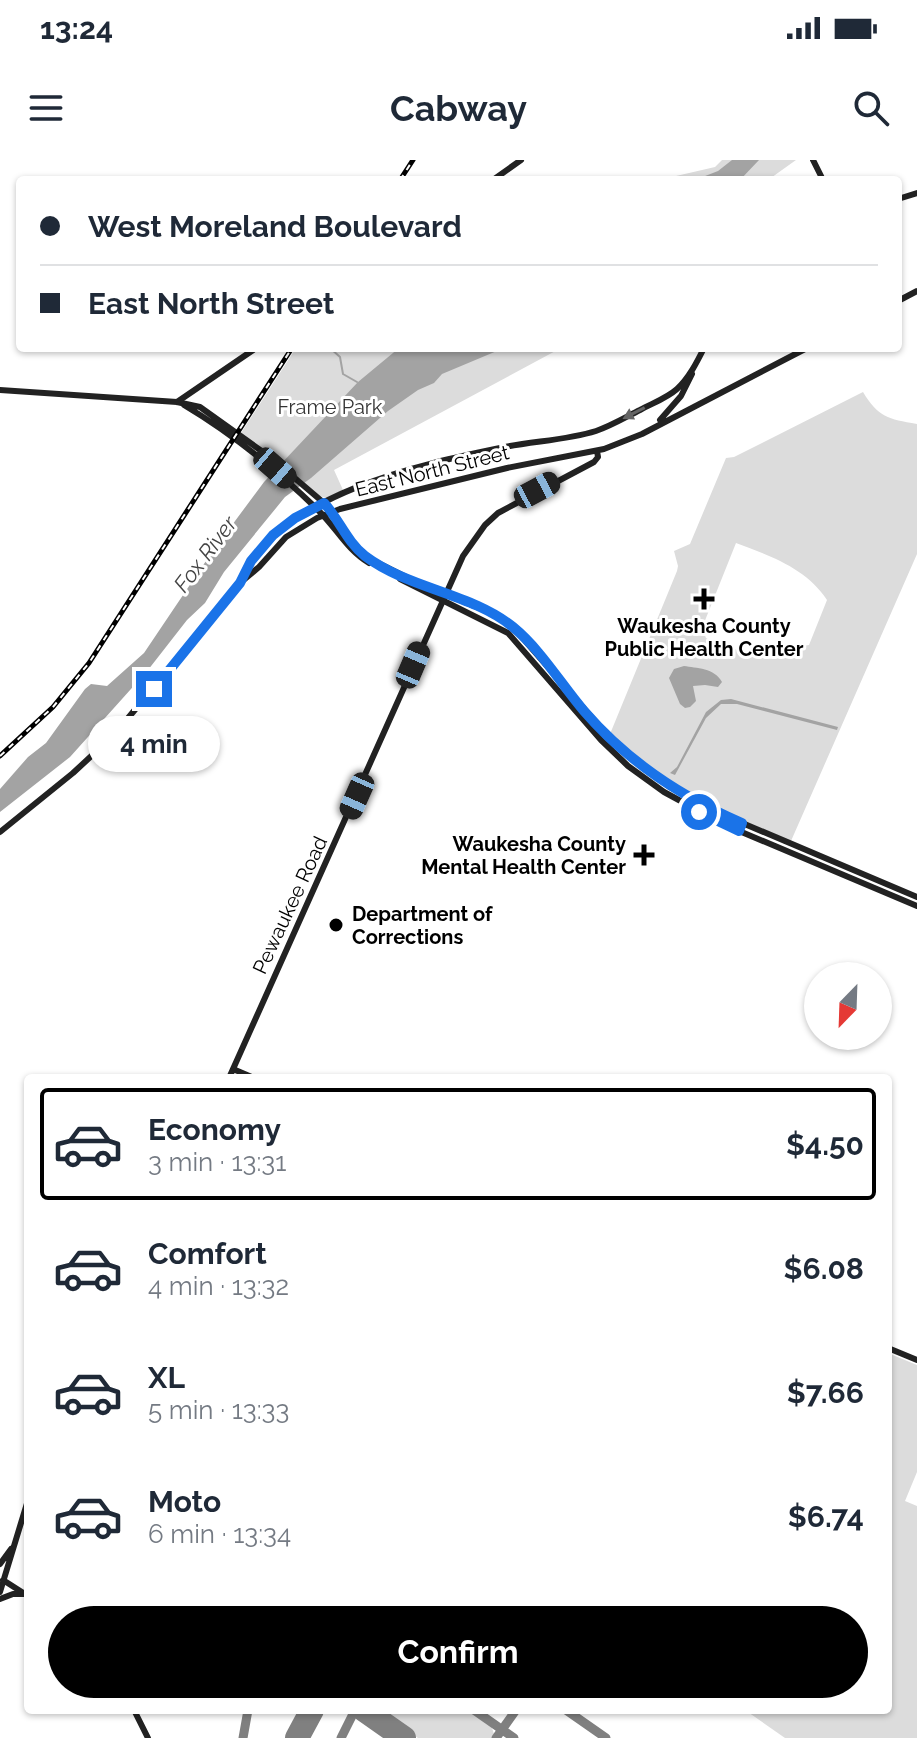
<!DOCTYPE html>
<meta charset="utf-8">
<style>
:root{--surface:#fff;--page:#f6f6f7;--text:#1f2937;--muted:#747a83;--line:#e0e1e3;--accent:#000}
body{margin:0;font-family:Raleway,sans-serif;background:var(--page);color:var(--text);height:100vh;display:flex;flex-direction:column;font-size:30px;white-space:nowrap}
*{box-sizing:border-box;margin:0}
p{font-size:26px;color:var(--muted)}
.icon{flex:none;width:44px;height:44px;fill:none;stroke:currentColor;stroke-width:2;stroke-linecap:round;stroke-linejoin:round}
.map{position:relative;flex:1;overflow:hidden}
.drawer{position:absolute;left:24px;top:914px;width:868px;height:640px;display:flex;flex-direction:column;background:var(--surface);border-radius:8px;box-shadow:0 2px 6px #0004}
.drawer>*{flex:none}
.hud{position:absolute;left:16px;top:16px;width:886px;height:176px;border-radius:8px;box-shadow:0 2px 6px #0004;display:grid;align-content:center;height:176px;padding:0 24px;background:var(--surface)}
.needle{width:52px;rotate:203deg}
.tools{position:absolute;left:804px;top:802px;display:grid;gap:16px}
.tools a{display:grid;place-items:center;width:88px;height:88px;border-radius:50%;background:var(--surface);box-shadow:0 2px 6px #0004;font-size:40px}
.end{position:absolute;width:36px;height:36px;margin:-18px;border:10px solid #1a73e8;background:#fff;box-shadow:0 0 0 4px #fff}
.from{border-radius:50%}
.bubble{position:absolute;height:56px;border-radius:28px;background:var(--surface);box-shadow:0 2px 6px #0004;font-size:26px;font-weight:700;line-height:56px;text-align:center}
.car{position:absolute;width:24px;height:48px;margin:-24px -12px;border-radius:10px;box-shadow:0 0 6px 2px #0007;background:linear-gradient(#222 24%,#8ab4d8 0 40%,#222 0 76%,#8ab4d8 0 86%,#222 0)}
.hud b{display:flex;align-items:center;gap:28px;height:76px;font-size:30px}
.hud b+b{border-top:2px solid var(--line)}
.hud i{width:20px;height:20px;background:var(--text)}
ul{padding:14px 0 0;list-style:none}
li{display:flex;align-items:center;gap:24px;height:112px;margin:0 16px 12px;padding:0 8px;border:4px solid transparent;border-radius:8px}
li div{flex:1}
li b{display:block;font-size:30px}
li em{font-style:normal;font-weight:700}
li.on{border-color:var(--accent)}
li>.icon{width:72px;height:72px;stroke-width:1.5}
.primary-button{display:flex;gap:16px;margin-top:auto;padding:16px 24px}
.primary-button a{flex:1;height:92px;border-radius:48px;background:var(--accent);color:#fff;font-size:32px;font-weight:700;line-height:92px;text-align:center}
.status{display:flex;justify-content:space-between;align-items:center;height:56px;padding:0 40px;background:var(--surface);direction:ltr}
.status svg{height:22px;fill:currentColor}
header{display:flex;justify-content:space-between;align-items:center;height:104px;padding:0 24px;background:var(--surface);font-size:36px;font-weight:700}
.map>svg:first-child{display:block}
.green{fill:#dcdcdc;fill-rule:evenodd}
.water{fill:#a3a3a3}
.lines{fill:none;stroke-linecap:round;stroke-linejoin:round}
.stream{stroke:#a3a3a3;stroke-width:2}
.taxiway{stroke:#808080;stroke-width:9}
.runway{stroke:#808080;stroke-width:24}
.secondary{stroke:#222;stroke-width:6}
.rail-casing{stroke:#000;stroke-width:5}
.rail{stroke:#fff;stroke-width:2;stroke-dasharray:6;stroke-linecap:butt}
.oneway{fill:#646464}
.route{stroke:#1a73e8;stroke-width:10}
.poi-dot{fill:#000;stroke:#fff;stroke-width:3}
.labels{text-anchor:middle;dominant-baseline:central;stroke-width:6;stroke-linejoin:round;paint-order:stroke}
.park-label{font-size:20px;fill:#333;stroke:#fff}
.street-label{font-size:20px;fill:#000;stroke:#fff}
.poi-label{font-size:20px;font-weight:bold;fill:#000;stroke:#fff}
.water-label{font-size:22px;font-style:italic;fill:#444;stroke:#fff}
</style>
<div class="status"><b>13:24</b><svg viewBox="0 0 49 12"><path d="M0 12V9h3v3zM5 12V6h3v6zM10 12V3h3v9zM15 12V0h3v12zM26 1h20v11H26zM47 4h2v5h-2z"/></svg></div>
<header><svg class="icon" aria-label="menu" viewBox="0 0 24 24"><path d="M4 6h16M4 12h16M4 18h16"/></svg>Cabway<svg class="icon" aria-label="search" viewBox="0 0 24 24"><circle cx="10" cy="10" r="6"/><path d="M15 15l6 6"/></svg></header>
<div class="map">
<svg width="917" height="1578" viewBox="0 0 917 1578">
<rect width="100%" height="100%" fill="#fff"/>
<!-- green -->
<path class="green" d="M722,0H796L768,20H674L676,16L715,7Z
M296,188H561L334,310L343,330L326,338L320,336L241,273Z
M863,232C878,257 888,259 917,264V394L791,681C755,665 717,651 683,632C656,616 632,595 610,574L677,411L678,406L674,391L690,384L726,298L734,297ZM736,383C770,396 806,408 827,440L809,485L803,486L793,483L758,494H748L706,478L702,468Z
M888,1193L917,1205V1312L905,1341L917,1346V1578H785L745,1550H888Z
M377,1550H468L491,1565L494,1574L492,1578H418Z"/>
<!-- water -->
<path class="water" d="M732,0H759L740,20H695L718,11Z
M399,188H504L442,214L434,223L418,230L388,251L311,318L285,337L224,412L205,443L187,460L148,510L70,597L0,652V629L28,597L46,583L85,529L91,524L107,526L144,493L212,392L264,322L358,222Z
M684,506C696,508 715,508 722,522L718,527L705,525L693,526L696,541L690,547L685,548L680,544L669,518L674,509Z
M731,539L838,567L837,570L737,544H721L706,558L675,615L670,613L677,607L706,552L721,540Z"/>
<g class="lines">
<!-- stream -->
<path class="stream" d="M330,188L340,197L343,214L357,222"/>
<!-- taxiway -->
<path class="taxiway" d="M474,1550L514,1578
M566,1550L606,1578
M243,1578L248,1550
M341,1578L355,1550
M496,1578L516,1550"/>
<!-- runway -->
<path class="runway" d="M364,1550L404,1578
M297,1578L312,1550"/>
<!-- secondary -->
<path class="secondary" d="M813,0L823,20
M493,20L521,0
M898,39L917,33
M898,141L917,131
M0,230L177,242L200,247L270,297L324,343L354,385L368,398L422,425L494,454L514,468L607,575L639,604L670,627L721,654L917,737
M177,242L256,188
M184,245C231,273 277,310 317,349C336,367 346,389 369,403
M660,260L681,236L692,214
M400,419L508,473L601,580L628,606L664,632L725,665L917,746
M242,420C279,334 421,304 505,287C535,281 567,280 596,271C611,266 626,257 640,250C653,243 667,238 677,229C689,218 697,202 704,188
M0,672L73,613L114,575L240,423L259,407L286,377L317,358L340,349L507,308L604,289L642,274L807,188
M233,909L254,918
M229,918L463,396L485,365L498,353L594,302L598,297L597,291
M888,1188L917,1200
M0,1404L11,1389
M3,1420L28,1436
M0,1432L28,1340
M0,1439L13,1434H23
M134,1550L148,1578"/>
<defs>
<path id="rail" d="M400,20L413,0
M0,596L53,547L89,503L292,188"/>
</defs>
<!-- rail casing -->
<use href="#rail" class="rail-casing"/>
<!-- rail -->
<use href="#rail" class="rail"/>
</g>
<!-- one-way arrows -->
<defs><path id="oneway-solid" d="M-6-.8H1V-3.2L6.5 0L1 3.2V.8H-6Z" transform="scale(2)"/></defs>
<use class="oneway" href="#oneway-solid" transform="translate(634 253) rotate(153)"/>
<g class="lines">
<!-- route -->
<path class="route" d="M154,529L240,423L251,401L273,375L295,358L324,343C339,359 347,382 365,396C409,429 471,433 513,467C541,490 561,524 584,551C628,602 681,637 742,663L739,671L699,652"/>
</g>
<!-- markers -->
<g class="poi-dot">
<path d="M700 427h8v8h8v8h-8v8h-8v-8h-8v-8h8z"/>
<path d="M640 683h8v8h8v8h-8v8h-8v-8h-8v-8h8z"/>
<circle cx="336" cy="765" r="8"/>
</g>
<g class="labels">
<!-- park labels -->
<g class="park-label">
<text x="330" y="247">Frame Park</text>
</g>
<!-- street labels -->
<g class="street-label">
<text transform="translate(432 311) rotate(-14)">East North Street</text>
<text transform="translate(290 745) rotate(-65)">Pewaukee Road</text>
</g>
<!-- poi labels -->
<g class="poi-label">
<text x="704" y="466">Waukesha County<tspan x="704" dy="23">Public Health Center</tspan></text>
<text x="626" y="684" text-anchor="end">Waukesha County<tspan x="626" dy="23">Mental Health Center</tspan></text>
<text x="352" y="754" text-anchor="start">Department of<tspan x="352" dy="23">Corrections</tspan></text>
</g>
<!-- water labels -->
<g class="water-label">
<text transform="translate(205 394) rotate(-53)">Fox River</text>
</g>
</g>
</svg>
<div class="tools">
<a><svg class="needle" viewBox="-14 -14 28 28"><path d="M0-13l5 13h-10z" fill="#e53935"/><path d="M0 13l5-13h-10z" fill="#747a83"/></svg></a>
</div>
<i class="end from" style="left:699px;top:652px"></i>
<i class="end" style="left:154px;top:529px"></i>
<div class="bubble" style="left:88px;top:556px;width:132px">4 min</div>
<i class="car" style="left:275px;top:308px;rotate:131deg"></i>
<i class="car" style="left:537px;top:330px;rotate:62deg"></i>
<i class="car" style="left:413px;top:505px;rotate:23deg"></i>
<i class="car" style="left:357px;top:636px;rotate:204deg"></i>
<div class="hud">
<b><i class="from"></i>West Moreland Boulevard</b>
<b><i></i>East North Street</b>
</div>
<section class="drawer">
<ul>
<li class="on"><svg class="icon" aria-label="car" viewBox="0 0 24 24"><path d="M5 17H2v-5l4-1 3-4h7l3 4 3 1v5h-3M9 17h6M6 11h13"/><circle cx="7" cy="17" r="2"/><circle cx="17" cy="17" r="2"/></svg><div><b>Economy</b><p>3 min · 13:31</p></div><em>$4.50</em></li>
<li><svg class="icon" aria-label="car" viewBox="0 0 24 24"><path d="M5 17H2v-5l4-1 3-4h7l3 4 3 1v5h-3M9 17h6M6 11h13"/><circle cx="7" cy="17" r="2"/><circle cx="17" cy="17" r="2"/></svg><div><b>Comfort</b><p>4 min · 13:32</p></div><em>$6.08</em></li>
<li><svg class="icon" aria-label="car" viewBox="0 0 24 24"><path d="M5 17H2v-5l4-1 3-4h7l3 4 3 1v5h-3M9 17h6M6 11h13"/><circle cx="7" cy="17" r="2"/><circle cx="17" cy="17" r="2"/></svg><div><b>XL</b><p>5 min · 13:33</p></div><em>$7.66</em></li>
<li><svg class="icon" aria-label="car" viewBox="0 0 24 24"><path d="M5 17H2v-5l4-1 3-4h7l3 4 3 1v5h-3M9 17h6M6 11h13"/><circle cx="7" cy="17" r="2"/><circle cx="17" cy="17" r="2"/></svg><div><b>Moto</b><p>6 min · 13:34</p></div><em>$6.74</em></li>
</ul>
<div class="primary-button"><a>Confirm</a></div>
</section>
</div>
